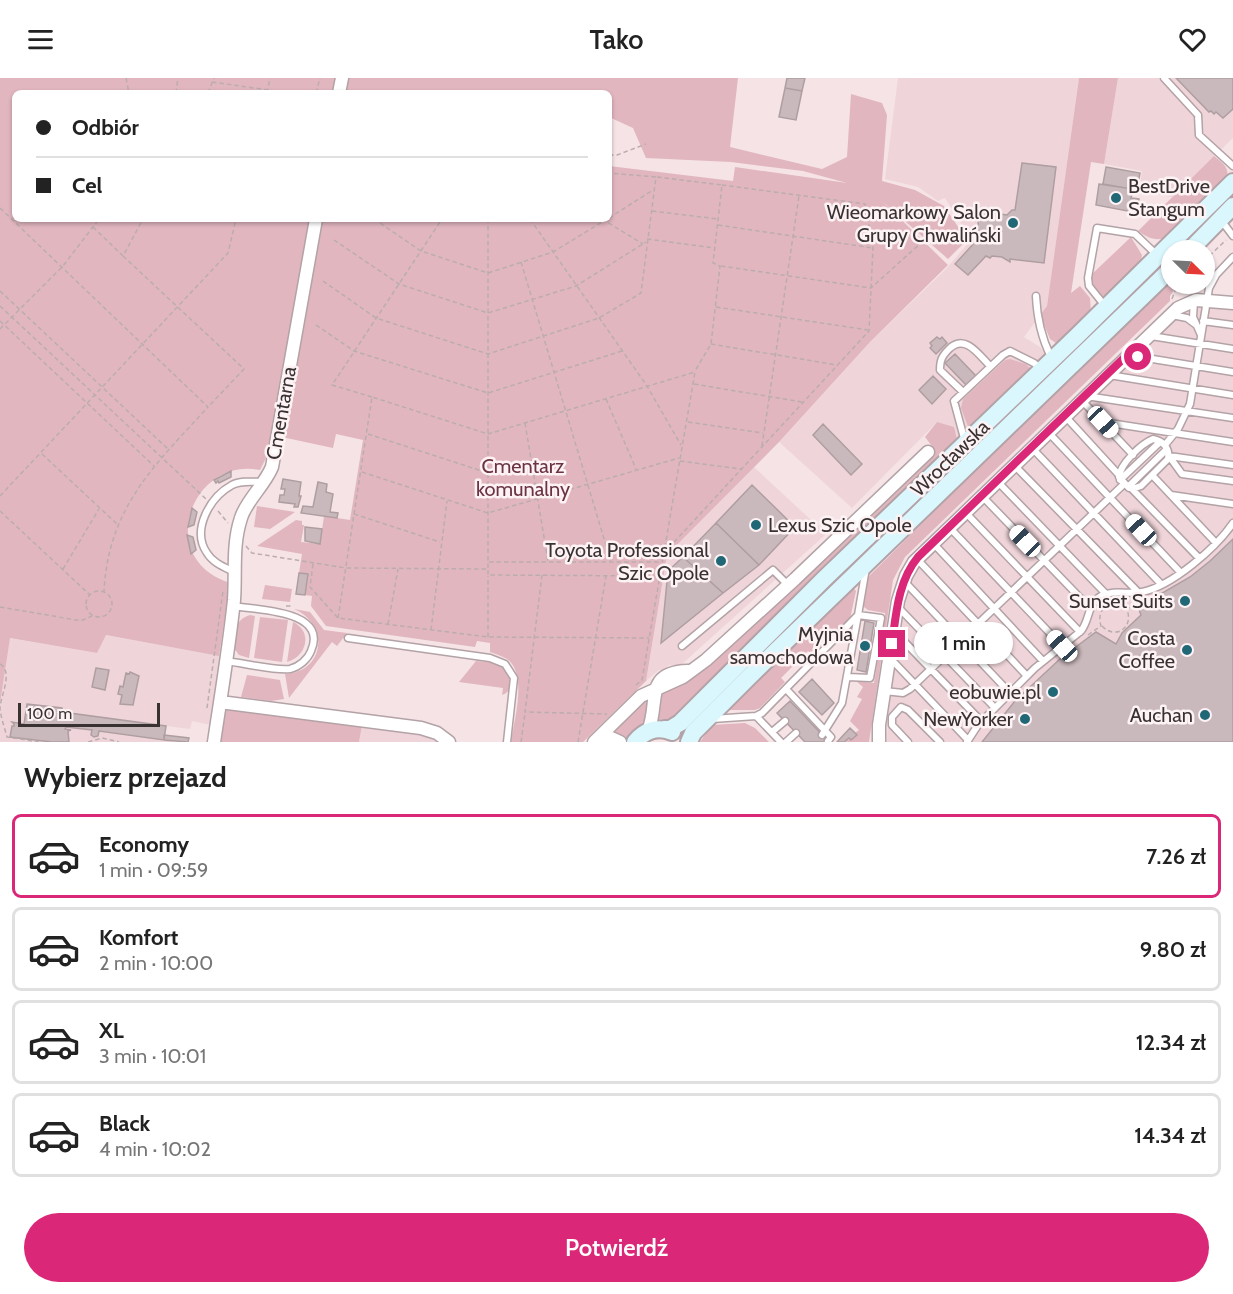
<!DOCTYPE html>
<html lang="pl">
<meta charset="utf-8">
<style>
:root{--surface:#fff;--page:#f2f2f2;--text:#222;--muted:#767676;--line:#e0e0e0;--accent:#db2777}
body{margin:0;font-family:Cabin,sans-serif;background:var(--page);color:var(--text);height:100vh;display:flex;flex-direction:column;font-size:22px;white-space:nowrap}
*{box-sizing:border-box;margin:0}
p{font-size:20px;color:var(--muted)}
.icon{flex:none;width:33px;height:33px;fill:none;stroke:currentColor;stroke-width:2;stroke-linecap:round;stroke-linejoin:round}
.map{position:relative;height:664px;overflow:hidden}
.side{display:flex;flex-direction:column;background:var(--surface);flex:1}
.side>*{flex:none}
.top-card{position:absolute;left:12px;top:12px;width:600px;height:132px;border-radius:9px;box-shadow:0 2px 4px #0004;display:grid;align-content:center;height:132px;padding:0 24px;background:var(--surface)}
.needle{width:39px;rotate:114deg}
.controls{position:absolute;left:1161px;top:162px;display:grid;gap:12px}
.controls a{display:grid;place-items:center;width:54px;height:54px;border-radius:50%;background:var(--surface);box-shadow:0 2px 4px #0004;font-size:30px}
.scale{position:absolute;left:18px;bottom:15px;width:142px;box-sizing:border-box;padding-left:6px;border:3px solid #393233;border-top:0;font-size:16px;line-height:21px;white-space:nowrap;color:#393233;-webkit-text-stroke:4px #fdf2f4;paint-order:stroke}
.end{position:absolute;width:27px;height:27px;margin:-14px;border:8px solid #db2777;background:#fff;box-shadow:0 0 0 3px #fff}
.from{border-radius:50%}
.bubble{position:absolute;height:42px;border-radius:21px;background:var(--surface);box-shadow:0 2px 4px #0004;font-size:20px;font-weight:600;line-height:42px;text-align:center}
.car{position:absolute;width:18px;height:36px;margin:-18px -9px;border-radius:8px;box-shadow:0 0 4px 2px #0007;background:linear-gradient(#fff 24%,#345 0 40%,#fff 0 76%,#345 0 86%,#fff 0)}
.top-card b{display:flex;align-items:center;gap:21px;height:57px;font-size:22px}
.top-card b+b{border-top:2px solid var(--line)}
.top-card i{width:15px;height:15px;background:var(--text)}
ul{padding:0;list-style:none}
li{display:flex;align-items:center;gap:18px;height:84px;margin:0 12px 9px;padding:0 12px;border:3px solid var(--line);border-radius:9px}
li div{flex:1}
li b{display:block;font-size:22px}
li em{font-style:normal;font-weight:600}
li.on{border-color:var(--accent)}
li>.icon{width:54px;height:54px;stroke-width:1.5}
h2{padding:0 24px;font-size:27px;line-height:72px}
.action{display:flex;gap:12px;margin-top:auto;padding:12px 24px}
.action a{flex:1;height:69px;border-radius:36px;background:var(--accent);color:#fff;font-size:24px;font-weight:600;line-height:69px;text-align:center}
header{display:flex;justify-content:space-between;align-items:center;height:78px;padding:0 24px;background:var(--surface);font-size:27px;font-weight:600}
.map>svg:first-child{display:block}
.built{fill:#efd5da}
.green{fill:#e1b6bf}
.building{fill:#cab9bc;stroke:#af9ea1;stroke-width:1.5}
.lines{fill:none;stroke-linecap:round;stroke-linejoin:round}
.lane-casing{stroke:#b3a2a6;stroke-width:9}
.street-casing{stroke:#b3a2a6;stroke-width:15}
.secondary-casing{stroke:#b3a2a6;stroke-width:20}
.path{stroke:#bbadaf;stroke-width:1.5;stroke-dasharray:4.5 3;stroke-linecap:butt}
.lane{stroke:#fff;stroke-width:6}
.street{stroke:#fff;stroke-width:12}
.secondary{stroke:#daf7fe;stroke-width:16}
.route{stroke:#db2777;stroke-width:8}
.poi-dot{fill:#216877;stroke:#fdf2f4;stroke-width:2}
.labels{text-anchor:middle;dominant-baseline:central;stroke-width:5;stroke-linejoin:round;paint-order:stroke}
.poi-label{font-size:20px;fill:#393233;stroke:#fdf2f4;text-anchor:end}
.street-label{font-size:20px;fill:#393233;stroke:#fdf2f4}
.park-label{font-size:20px;fill:#6b3343;stroke:#fdf2f4}
</style>
<header><svg class="icon" aria-label="menu" viewBox="0 0 24 24"><path d="M4 6h16M4 12h16M4 18h16"/></svg>Tako<svg class="icon" aria-label="heart" viewBox="0 0 24 24"><path d="M12 20l-8-8c-3-5 5-10 8-4 3-6 11-1 8 4z"/></svg></header>
<div class="map">
<svg width="1233" height="664" viewBox="0 0 1233 664">
<rect width="100%" height="100%" fill="#f5e3e6"/>
<!-- built -->
<path class="built" d="M898,0H1079L1047,228L1024,259L1040,269L1048,278L1031,291L957,361L956,355L937,344L852,430L779,364L870,264L946,191L971,162L945,120L938,123L918,109L885,101Z
M1118,0H1233V60L1172,119L1139,113L1142,93L1104,86Z
M1198,227L1233,232V664H887L889,621L907,515L915,493L924,481L1176,239Z
M754,389L826,456L681,587H669L663,592H659L646,603L667,477Z
M105,557L226,579L216,648L192,643L190,651L166,648L164,662L176,664H0V625L9,560L97,575Z
M362,647L413,654L440,664H359Z"/>
<!-- green -->
<path class="green" d="M0,0H340L337,15H15V141H609V88L733,103L735,89L847,105L803,93L731,84L646,80L633,50L609,39V15L344,14L348,0H738L730,69L822,91L847,79L851,16L882,25L887,37L882,103L915,112L944,128L967,162L948,181L882,123L948,187L870,264L779,364L667,477L646,603L583,664H511C514,642 528,596 507,581C502,578 496,576 490,574V565L477,563L475,569L326,548L311,528L312,518L305,517L308,496L299,495L302,476L257,468L296,442L302,443V447H304L301,464L320,466L324,438L350,442L363,362L336,356L333,370L277,358L260,392C191,379 154,481 230,505L219,578L106,557L97,575L10,560L0,625Z
M1079,0H1118L1104,86L1091,84L1071,215L1080,208L1090,220L1091,235L1056,265L1050,261L1040,237L1047,228Z
M1214,78C1222,84 1230,90 1227,101L1167,160C1154,163 1148,160 1138,153Z
M1131,159L1142,177L1141,182L1109,216L1100,219L1093,209L1091,197Z
M1171,199L1172,206H1178L1170,218V223L905,479L893,502L869,664H844L856,657L855,655L859,652L850,643L862,621L857,619L863,609L856,603L874,605L885,535L868,532L864,529L863,522L867,500Z
M1010,281L1026,286L1031,291L969,351L961,330L963,321L1005,282Z
M937,344L954,349L957,361L818,495L682,636L668,642L656,641L658,617L868,437L935,372L925,359Z
M257,428L295,434L270,451L254,449Z
M265,507L292,511L290,524L262,521Z
M852,508L856,513L850,541L813,577L808,573L781,600L785,604L760,630L755,632H728V630Z
M294,531L310,534L324,552L347,555L337,568L332,564L289,620L285,596C325,594 330,546 294,531Z
M250,537L255,538L249,580L239,577L233,569C234,555 234,542 250,537Z
M260,539L288,542L282,584L254,580Z
M293,544C313,553 307,579 287,584Z
M476,583C483,584 492,583 499,587C510,592 517,613 502,617L503,610L459,604Z
M247,597L280,602L284,621L271,623L241,619Z
M649,620C655,645 636,645 625,662L611,652L641,624Z
M220,624L363,642L359,664H214Z
M745,645L755,650L769,664H700L712,647Z"/>
<!-- building -->
<path class="building" d="M787,0H805L802,13L785,10Z
M1176,0H1233V31L1223,40L1216,34L1214,36L1211,33L1209,34Z
M785,10L802,13L796,42L779,39Z
M1022,85L1056,89L1044,185L1010,181V184L1002,179L992,178L990,180L986,178L968,197L955,186L977,162L979,133L1007,137L1012,132H1015Z
M1106,89L1140,95L1137,112L1103,106Z
M1099,106L1133,111L1131,120L1139,121L1136,136L1128,135V133L1096,127Z
M937,259L940,261L942,259L947,265L936,276L930,270L932,268L930,265Z
M955,276L976,298L966,307L945,285Z
M933,298L946,311L932,326L919,312Z
M823,346L862,386L851,397L813,357Z
M231,393V399L219,405L218,403L216,405L214,402Z
M283,401L301,404L299,418H301L298,429H294L295,426L279,424L280,417H284L285,411H281Z
M318,404L327,406L326,414L333,416L330,434L338,435L337,440L301,435L303,428L313,429Z
M752,407L795,449L759,487L716,445Z
M192,430L197,434L194,447L188,449Z
M716,445L759,487L723,515L683,479Z
M305,449L322,451L320,466L305,463Z
M187,457L193,459L196,472L191,476Z
M1233,461V664H982L1015,623L1061,580L1096,554L1116,566L1122,555L1141,537L1138,529L1190,499L1210,483Z
M683,479L723,515L661,565L668,493Z
M299,495L308,496L305,517L296,516Z
M865,543L874,545L866,594L857,592Z
M96,590L109,592L105,612L92,609Z
M130,594L139,598L133,627L120,626L122,617L118,616L120,608L123,609L126,595L129,596Z
M812,601L834,625L822,637L799,614Z
M790,623L829,664H805L777,635Z
M27,626L62,630V634L166,648L164,662L99,653L98,658L94,659L91,657L92,652L66,649L65,651L71,652L68,653L69,664H52L10,659L12,648H14V646L12,644L24,646Z
M850,650L857,657L851,662L849,660L844,664H837Z
M164,657L189,660L188,664L164,662Z"/>
<g class="lines">
<defs>
<path id="lane" d="M1164,0L1198,37L1199,57L1233,88
M1221,142L1233,158
M1036,218C1037,240 1041,259 1051,279
M1194,223L1193,239L1201,257
M1105,228L1089,208L1088,200L1097,150L1135,156L1158,178
M1172,237L1187,240L1195,246
M1203,243L1233,247
M1151,258L1233,271
M1128,277L1233,294
M1109,297L1233,317
M963,314L940,292C940,282 942,278 949,271C965,255 979,277 990,288
M1086,318L1233,340
M1082,323L1103,344L1233,364
M1065,338L1119,397
M1103,345L1133,377
M1048,354L1181,495
M1153,361C1163,363 1170,370 1168,381L1141,408L1135,410H1129L1119,399C1120,386 1141,366 1153,361Z
M965,364L954,323L1003,277L1010,273L1034,285L1042,292
M1165,367L1178,351L1190,326L1209,210L1216,197L1233,179
M1032,370L1161,506
M1014,387L1139,515
M1233,387L1169,378L1182,396L1233,403
M1152,397L1216,465
M1120,402L1160,364
M997,403L1106,516
M1128,409L1167,371
M1132,411L1199,480
M1171,417L1233,426
M982,418L1090,530
M965,434L1080,554
M949,449L1062,568
M933,465L1043,583
M917,481L1027,598
M234,494C224,489 213,485 207,475C191,452 210,419 232,407C241,402 254,404 264,404
M904,503L1010,615
M898,529L995,630
M895,554L982,644
M348,560L490,580L505,586L514,600L507,664
M682,568L773,492L788,507
M890,580L968,662
M226,583C243,585 275,593 290,591C299,589 308,581 311,573C329,532 257,532 233,528
M786,611L831,659L828,663
M884,613L903,615L910,611L1124,406
M756,638L781,664
M712,641L756,638L762,635L858,537L866,490
M772,654L785,643
M822,657L842,625L858,537L881,540L870,600L848,599
M786,664L796,655
M908,664L892,647V639L901,629L908,632L940,664
M967,664L978,647L1035,590L1081,553C1090,542 1087,526 1101,518C1114,511 1129,517 1142,514C1172,508 1216,470 1233,445"/>
<path id="street" d="M339,15L342,0
M220,624L421,650L437,655L449,664
M648,653C660,625 643,594 688,593
M599,659H609L620,664
M214,664C221,617 229,570 234,522C236,495 232,467 241,440C246,423 264,408 272,389L316,141
M594,664L641,618L683,599L706,582L795,501L928,374
M879,664V647L898,523L906,498L914,484L1178,230L1196,222L1233,225"/>
<path id="secondary" d="M1190,172L1233,128
M664,651H670L680,645L824,501L1076,259L1233,104
M635,664C645,652 658,648 672,654
M689,664L693,655L750,598L1172,190"/>
</defs>
<!-- lane casing -->
<use href="#lane" class="lane-casing"/>
<!-- street casing -->
<use href="#street" class="street-casing"/>
<!-- secondary casing -->
<use href="#secondary" class="secondary-casing"/>
<!-- path -->
<path class="path" d="M126,0L129,15
M212,4L268,12
M176,15L178,0
M208,15L214,0
M267,15L270,0
M316,15L320,0
M609,77H617L646,66
M657,99L722,107L713,185L720,188L711,266L695,293
M0,130L208,329C155,387 108,429 104,514
M652,133L718,141
M609,140L653,112
M374,141L421,173L488,195L553,174L607,141
M530,141L647,308L681,367
M602,141L643,166
M718,147L873,170
M93,149L123,178L143,141
M647,161L714,170
M334,162L399,206L488,235L576,208L646,164
M123,178L244,291L208,329
M1204,183L1226,162
M521,184L611,484
M721,188L871,210L923,163
M323,203L376,240L488,276L599,240L641,215L656,99L609,95
M1181,208L1190,212
M0,213L168,371
M1172,221L1176,210L1182,206
M0,228L206,421
M716,229L868,252
M0,243L154,388
M316,247L354,273L488,315L622,273
M0,251L63,188L99,141
M711,266L837,287
M694,306L802,324
M372,319L332,307L442,141
M606,321L636,391
M688,344L763,355
M525,345L548,483
M368,356L488,395
M762,368L799,118
M42,376L117,446
M680,383L741,391
M362,394L488,435L679,380
M0,418L228,175L236,141
M0,433L90,517
M218,433L228,445
M354,436L440,464
M246,468L252,475L346,490L488,491V141
M664,475L869,253L873,170L865,126L722,107
M489,484H661
M313,486L310,509L338,540L488,559L649,560
M63,491L99,431
M488,492V497L659,498
M542,497L525,634L607,636
M86 526a13 13 0 1 1 26 0a13 13 0 1 1-26 0Z
M286,528H292
M0,529L76,542H83L92,538
M338,540L372,319L488,356L695,294L642,602L636,607
M388,546L398,491
M1102,548C1115,562 1134,550 1127,532
M431,552L447,423
M1088,557L1101,548C1097,534 1104,525 1118,525L1127,531L1144,522
M488,559V498
M0,586C14,594 0,618 0,631C1,640 5,651 7,659L39,664
M207,630L223,513
M990,648L998,639
M88,664L102,660L119,664
M521,664L525,635
M578,664L606,498"/>
<!-- lane -->
<use href="#lane" class="lane"/>
<!-- street -->
<use href="#street" class="street"/>
<!-- secondary -->
<use href="#secondary" class="secondary"/>
</g>
<g class="lines">
<!-- route -->
<path class="route" d="M892,566C896,536 898,503 918,479L1127,277L1138,279"/>
</g>
<!-- markers -->
<g class="poi-dot">
<circle cx="1116" cy="120" r="6"/>
<circle cx="1013" cy="145" r="6"/>
<circle cx="756" cy="447" r="6"/>
<circle cx="721" cy="483" r="6"/>
<circle cx="1185" cy="523" r="6"/>
<circle cx="865" cy="568" r="6"/>
<circle cx="1187" cy="572" r="6"/>
<circle cx="1053" cy="614" r="6"/>
<circle cx="1205" cy="637" r="6"/>
<circle cx="1025" cy="641" r="6"/>
</g>
<g class="labels">
<!-- poi labels -->
<g class="poi-label">
<text x="1128" y="108" text-anchor="start">BestDrive<tspan x="1128" dy="23">Stangum</tspan></text>
<text x="1001" y="134">Wieomarkowy Salon<tspan x="1001" dy="23">Grupy Chwaliński</tspan></text>
<text x="768" y="447" text-anchor="start">Lexus Szic Opole</text>
<text x="709" y="472">Toyota Professional<tspan x="709" dy="23">Szic Opole</tspan></text>
<text x="1173" y="523">Sunset Suits</text>
<text x="853" y="556">Myjnia<tspan x="853" dy="23">samochodowa</tspan></text>
<text x="1175" y="560">Costa<tspan x="1175" dy="23">Coffee</tspan></text>
<text x="1041" y="614">eobuwie.pl</text>
<text x="1193" y="637">Auchan</text>
<text x="1013" y="641">NewYorker</text>
</g>
<!-- street labels -->
<g class="street-label">
<text transform="translate(281 335) rotate(-80)">Cmentarna</text>
<text transform="translate(950 380) rotate(-44)">Wrocławska</text>
</g>
<!-- park labels -->
<g class="park-label">
<text x="523" y="388">Cmentarz<tspan x="523" dy="23">komunalny</tspan></text>
</g>
</g>
</svg>
<div class="controls">
<a><svg class="needle" viewBox="-14 -14 28 28"><path d="M0-13l5 13h-10z" fill="#e53935"/><path d="M0 13l5-13h-10z" fill="#767676"/></svg></a>
</div>
<div class="scale">100 m</div>
<i class="end from" style="left:1138px;top:279px"></i>
<i class="end" style="left:892px;top:566px"></i>
<div class="bubble" style="left:914px;top:544px;width:99px">1 min</div>
<i class="car" style="left:1103px;top:344px;rotate:137deg"></i>
<i class="car" style="left:1141px;top:452px;rotate:317deg"></i>
<i class="car" style="left:1025px;top:463px;rotate:316deg"></i>
<i class="car" style="left:1062px;top:568px;rotate:317deg"></i>
<div class="top-card">
<b><i class="from"></i>Odbiór</b>
<b><i></i>Cel</b>
</div>
</div>
<section class="side">
<h2>Wybierz przejazd</h2>
<ul>
<li class="on"><svg class="icon" aria-label="car" viewBox="0 0 24 24"><path d="M5 17H2v-5l4-1 3-4h7l3 4 3 1v5h-3M9 17h6M6 11h13"/><circle cx="7" cy="17" r="2"/><circle cx="17" cy="17" r="2"/></svg><div><b>Economy</b><p>1 min · 09:59</p></div><em>7.26 zł</em></li>
<li><svg class="icon" aria-label="car" viewBox="0 0 24 24"><path d="M5 17H2v-5l4-1 3-4h7l3 4 3 1v5h-3M9 17h6M6 11h13"/><circle cx="7" cy="17" r="2"/><circle cx="17" cy="17" r="2"/></svg><div><b>Komfort</b><p>2 min · 10:00</p></div><em>9.80 zł</em></li>
<li><svg class="icon" aria-label="car" viewBox="0 0 24 24"><path d="M5 17H2v-5l4-1 3-4h7l3 4 3 1v5h-3M9 17h6M6 11h13"/><circle cx="7" cy="17" r="2"/><circle cx="17" cy="17" r="2"/></svg><div><b>XL</b><p>3 min · 10:01</p></div><em>12.34 zł</em></li>
<li><svg class="icon" aria-label="car" viewBox="0 0 24 24"><path d="M5 17H2v-5l4-1 3-4h7l3 4 3 1v5h-3M9 17h6M6 11h13"/><circle cx="7" cy="17" r="2"/><circle cx="17" cy="17" r="2"/></svg><div><b>Black</b><p>4 min · 10:02</p></div><em>14.34 zł</em></li>
</ul>
<div class="action"><a>Potwierdź</a></div>
</section>
